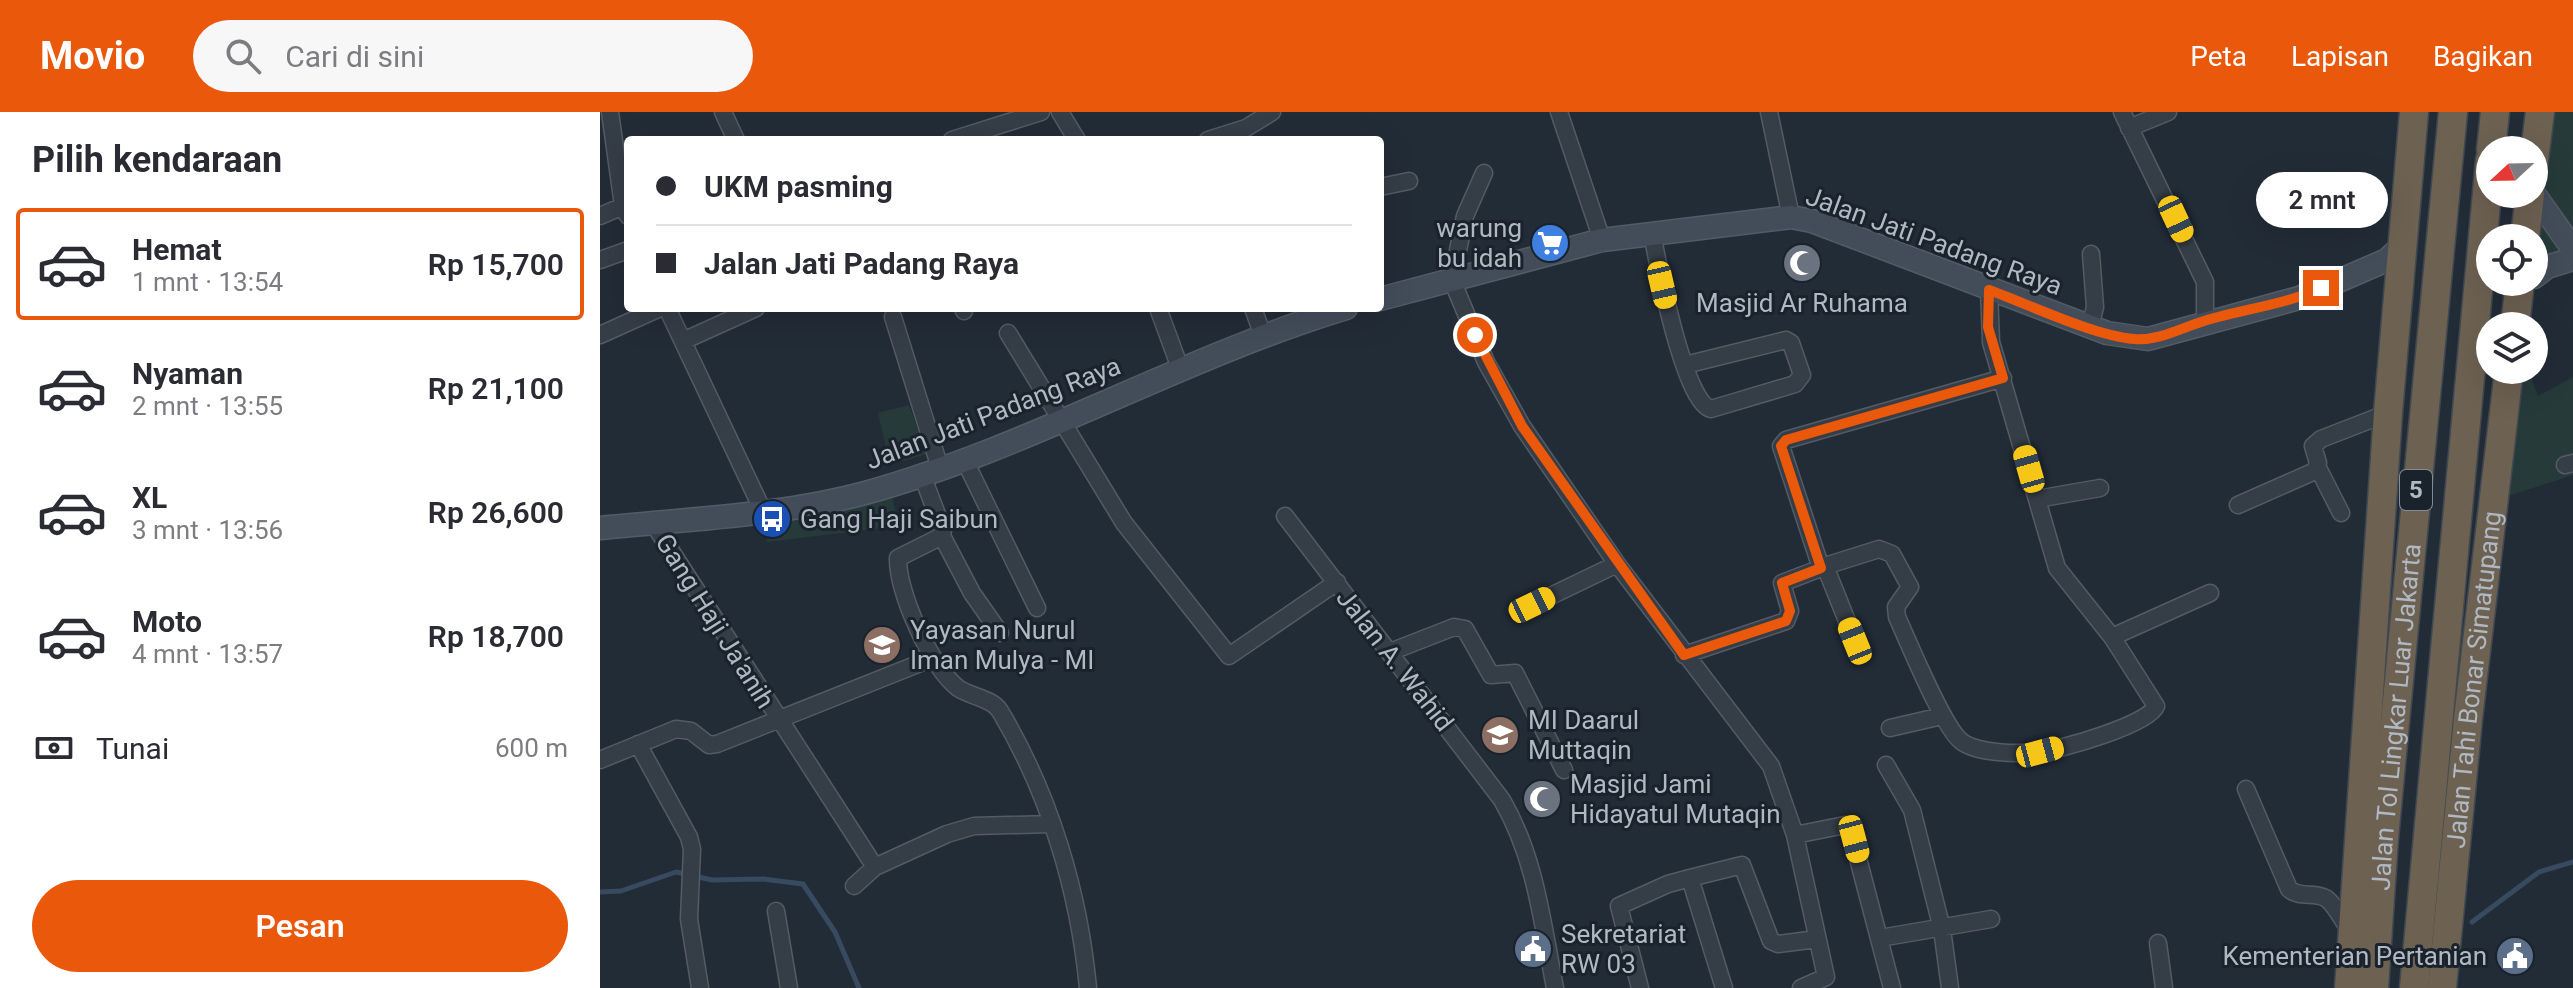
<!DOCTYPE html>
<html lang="id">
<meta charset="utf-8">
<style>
:root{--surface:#fff;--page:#f7f7f7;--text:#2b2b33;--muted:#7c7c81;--line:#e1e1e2;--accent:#ea580c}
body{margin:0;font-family:Roboto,sans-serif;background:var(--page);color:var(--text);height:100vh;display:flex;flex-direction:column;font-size:30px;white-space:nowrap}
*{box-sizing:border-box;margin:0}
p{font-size:26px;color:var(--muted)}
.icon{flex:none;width:44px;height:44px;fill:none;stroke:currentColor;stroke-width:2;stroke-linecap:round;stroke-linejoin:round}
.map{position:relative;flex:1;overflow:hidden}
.drawer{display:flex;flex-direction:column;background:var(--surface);width:600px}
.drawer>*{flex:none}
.guide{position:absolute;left:24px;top:24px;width:760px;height:176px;border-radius:8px;box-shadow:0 8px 32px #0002;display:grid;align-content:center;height:176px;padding:0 32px;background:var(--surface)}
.needle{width:52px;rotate:248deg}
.buttons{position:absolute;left:1876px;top:24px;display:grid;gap:16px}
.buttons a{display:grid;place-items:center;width:72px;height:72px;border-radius:50%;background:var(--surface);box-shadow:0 8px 32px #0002;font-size:40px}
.end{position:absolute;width:36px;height:36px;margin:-18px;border:10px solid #ea580c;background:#fff;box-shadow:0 0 0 4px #fff}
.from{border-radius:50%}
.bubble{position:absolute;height:56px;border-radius:28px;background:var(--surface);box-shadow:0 8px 32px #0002;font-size:26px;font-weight:600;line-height:56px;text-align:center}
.car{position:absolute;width:24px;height:48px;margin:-24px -12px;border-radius:10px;box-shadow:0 0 6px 2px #0007;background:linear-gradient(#f5c518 24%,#345 0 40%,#f5c518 0 76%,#345 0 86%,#f5c518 0)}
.guide b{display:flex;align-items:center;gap:28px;height:76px;font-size:30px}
.guide b+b{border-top:2px solid var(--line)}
.guide i{width:20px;height:20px;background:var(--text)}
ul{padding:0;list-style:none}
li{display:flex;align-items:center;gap:24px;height:112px;margin:0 16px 12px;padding:0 16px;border:4px solid transparent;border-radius:8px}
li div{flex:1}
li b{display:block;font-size:30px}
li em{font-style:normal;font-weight:600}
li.current{border-color:var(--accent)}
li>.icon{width:72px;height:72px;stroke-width:1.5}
h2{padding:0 32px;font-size:36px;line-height:96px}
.pay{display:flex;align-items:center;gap:20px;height:88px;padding:0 32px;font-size:30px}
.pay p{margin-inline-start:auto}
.primary-button{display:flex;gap:16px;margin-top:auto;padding:16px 32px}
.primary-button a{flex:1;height:92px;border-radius:48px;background:var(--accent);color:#fff;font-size:32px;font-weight:600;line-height:92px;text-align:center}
header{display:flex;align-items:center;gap:48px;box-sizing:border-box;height:112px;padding:0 40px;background:var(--accent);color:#fff}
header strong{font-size:38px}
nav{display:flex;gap:44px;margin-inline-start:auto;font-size:28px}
.search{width:560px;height:72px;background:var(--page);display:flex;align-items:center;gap:20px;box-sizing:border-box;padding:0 28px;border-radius:44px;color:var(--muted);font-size:30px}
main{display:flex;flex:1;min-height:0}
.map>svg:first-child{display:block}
.green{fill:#273a3a}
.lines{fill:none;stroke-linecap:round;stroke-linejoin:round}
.stream{stroke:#384a5f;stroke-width:5}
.street-casing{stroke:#535b65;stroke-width:19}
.secondary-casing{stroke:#535b65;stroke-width:25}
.highway-casing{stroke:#404852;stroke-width:31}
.street{stroke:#353d47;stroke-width:16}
.secondary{stroke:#434d5a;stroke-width:22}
.highway{stroke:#6d6152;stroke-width:28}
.route{stroke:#ea580c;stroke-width:10}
.labels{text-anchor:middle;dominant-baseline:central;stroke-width:6;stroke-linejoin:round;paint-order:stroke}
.shield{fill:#1a222c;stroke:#838b96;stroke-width:2}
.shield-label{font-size:24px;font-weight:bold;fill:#b0b8c4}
.poi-label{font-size:26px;fill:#b0b8c4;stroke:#1a222c;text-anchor:start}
.street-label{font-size:26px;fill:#b0b8c4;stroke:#1a222c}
</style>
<header>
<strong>Movio</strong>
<div class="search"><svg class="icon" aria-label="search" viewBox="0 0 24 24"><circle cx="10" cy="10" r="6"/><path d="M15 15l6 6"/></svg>Cari di sini</div>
<nav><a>Peta</a><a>Lapisan</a><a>Bagikan</a></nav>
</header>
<main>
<section class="drawer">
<h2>Pilih kendaraan</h2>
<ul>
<li class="current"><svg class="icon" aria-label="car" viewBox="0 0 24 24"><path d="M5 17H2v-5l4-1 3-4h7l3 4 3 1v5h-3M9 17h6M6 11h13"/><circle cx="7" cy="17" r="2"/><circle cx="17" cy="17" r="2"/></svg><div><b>Hemat</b><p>1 mnt · 13:54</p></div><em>Rp 15,700</em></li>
<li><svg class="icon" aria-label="car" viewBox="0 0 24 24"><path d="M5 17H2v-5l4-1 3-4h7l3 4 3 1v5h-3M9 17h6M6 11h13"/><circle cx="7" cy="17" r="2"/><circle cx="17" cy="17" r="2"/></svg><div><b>Nyaman</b><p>2 mnt · 13:55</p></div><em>Rp 21,100</em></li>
<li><svg class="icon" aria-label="car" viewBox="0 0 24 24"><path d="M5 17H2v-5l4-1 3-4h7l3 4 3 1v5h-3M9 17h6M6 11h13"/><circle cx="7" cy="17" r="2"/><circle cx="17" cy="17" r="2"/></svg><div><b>XL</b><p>3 mnt · 13:56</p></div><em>Rp 26,600</em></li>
<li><svg class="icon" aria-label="car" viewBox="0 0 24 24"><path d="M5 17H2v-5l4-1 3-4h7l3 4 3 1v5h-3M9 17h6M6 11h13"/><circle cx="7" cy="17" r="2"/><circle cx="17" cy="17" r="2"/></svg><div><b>Moto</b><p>4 mnt · 13:57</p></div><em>Rp 18,700</em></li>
</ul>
<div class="pay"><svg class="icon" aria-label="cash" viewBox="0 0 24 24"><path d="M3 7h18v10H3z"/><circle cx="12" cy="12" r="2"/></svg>Tunai<p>600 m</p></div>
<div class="primary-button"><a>Pesan</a></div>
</section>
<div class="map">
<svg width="1973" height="876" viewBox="0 0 1973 876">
<rect width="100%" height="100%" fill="#222c37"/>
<!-- green -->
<path class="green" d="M1934,0H1973V147L1934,160Z
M1912,258H1928L1938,284L1973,265V363L1902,386Z
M309,293L327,342L290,353L278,301Z
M292,384L299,414L167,430L162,402Z"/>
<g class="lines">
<!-- stream -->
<path class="stream" d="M0,780L21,779L76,760L112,768L163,767L203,772L235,820L259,876
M1872,810L1939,760L1973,750"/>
<defs>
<path id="street" d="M10,0L23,94L28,104
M123,0L136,28
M460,0L477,28
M959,0L1002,128
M1169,0L1191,105
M1522,0L1605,170V209
M1529,16L1568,0
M352,28L441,0
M608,28L646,16L672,0
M884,61L865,104L852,168L886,250L922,314L1017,452L1171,654L1195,723L1226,865L1201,876
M780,75L809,69
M0,104L23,94
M1052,120C1057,149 1084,291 1111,297L1195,272L1202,263L1191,231L1186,228L1085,253
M0,148L28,138
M67,196L163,399
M363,196L364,199
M558,196L580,256
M653,196L663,224
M293,205L340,356
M1490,215L1495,195L1491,142
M408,221L524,411L629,544L737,470
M0,223L60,196
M83,229L156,196
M364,347L437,496
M1965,353L1973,351
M1718,356L1741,401
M322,363L343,418L342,424L298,446C297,480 331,555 358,576C371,585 392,586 400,599C450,683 479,780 488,876
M1437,387L1500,376
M1638,393L1715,359L1718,351L1713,334L1721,327L1788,301
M685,404L902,688C936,747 942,810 955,876
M53,411L275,755L347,722L374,714L451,712
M342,424L372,481L400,521
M1225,454L1279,437L1292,442L1310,475L1296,495L1297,505C1309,531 1343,615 1361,629C1377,642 1419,642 1439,640C1460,638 1550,612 1556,594L1512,525L1457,456L1391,230L1389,178
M932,493L1017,452
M1512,525L1610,481
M1255,529L1225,454L1221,456L1181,334L1186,328L1403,266
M790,540L854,515L865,517L891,563L915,561L964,658
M1084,543L1186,509L1190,499L1182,471L1221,456
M1290,616L1342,604
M38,632L89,725L92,737L89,807L100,876
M0,648L76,617L91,619L109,633L117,632L333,546
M1286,653L1312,698L1342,817L1350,876
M1646,677L1689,777C1700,787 1715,779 1727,787C1736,794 1744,811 1751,820
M1195,723L1245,713L1250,716L1292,876
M1090,766L1142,753L1171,829L1178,832L1217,827
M254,774L275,755
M176,799L189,876
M1280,826L1391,807
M1558,831L1564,876
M1040,876L1019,794L1068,772L1090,766L1124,876"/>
<path id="secondary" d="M1934,82L1973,137
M1934,165L1947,155L1973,147
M780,187L1002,128L1191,105L1212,109L1507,221L1548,227L1699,186L1787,148L1801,135
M0,416C87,407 180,404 265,381C431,335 581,246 746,196"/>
<g id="highway">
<path d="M1891,38L1895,0"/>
<path d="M1934,48L1940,0"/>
<path d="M1925,126L1930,82"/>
<path d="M1915,214L1920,170"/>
<path d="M1749,876L1788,301L1814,0"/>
<path id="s1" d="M1774,876L1784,726L1853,0"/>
<path d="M1814,876L1890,48"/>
<path id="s2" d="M1842,876L1868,607L1909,258"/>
</g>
</defs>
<!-- street casing -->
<use href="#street" class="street-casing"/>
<!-- secondary casing -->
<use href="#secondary" class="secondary-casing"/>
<!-- highway casing -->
<use href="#highway" class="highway-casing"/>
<!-- street -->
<use href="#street" class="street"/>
<!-- secondary -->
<use href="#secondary" class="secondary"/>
<!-- highway -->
<use href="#highway" class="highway"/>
</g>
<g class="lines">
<!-- route -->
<path class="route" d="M875,223L922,314L1084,543L1186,509L1190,499L1182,471L1221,456L1183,340L1181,334L1186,328L1403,266L1388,215L1389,178C1428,192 1494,224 1534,227C1559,229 1581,216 1604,209C1643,197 1684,193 1721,176"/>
</g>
<!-- icons -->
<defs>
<symbol id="supermarket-disc" viewBox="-11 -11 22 22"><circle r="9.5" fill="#3f7fe0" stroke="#1a222c"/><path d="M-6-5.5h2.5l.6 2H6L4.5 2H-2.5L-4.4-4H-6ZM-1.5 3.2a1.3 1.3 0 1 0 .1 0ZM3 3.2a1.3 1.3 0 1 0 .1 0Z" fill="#fff"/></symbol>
<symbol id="mosque-disc" viewBox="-11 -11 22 22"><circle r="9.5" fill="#6b7280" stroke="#1a222c"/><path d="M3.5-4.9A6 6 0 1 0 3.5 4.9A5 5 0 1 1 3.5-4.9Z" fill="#fff"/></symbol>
<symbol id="bus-disc" viewBox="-11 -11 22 22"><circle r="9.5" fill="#1a4fb4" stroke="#1a222c"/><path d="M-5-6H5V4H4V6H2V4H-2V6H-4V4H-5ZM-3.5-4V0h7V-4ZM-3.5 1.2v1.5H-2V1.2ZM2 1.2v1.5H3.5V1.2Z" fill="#fff"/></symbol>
<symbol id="school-disc" viewBox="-11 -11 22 22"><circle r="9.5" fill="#8d6e63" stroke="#1a222c"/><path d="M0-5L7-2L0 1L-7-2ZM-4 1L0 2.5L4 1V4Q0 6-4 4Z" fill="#fff"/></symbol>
<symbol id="civic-disc" viewBox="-11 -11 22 22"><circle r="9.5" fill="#5c6f8a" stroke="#1a222c"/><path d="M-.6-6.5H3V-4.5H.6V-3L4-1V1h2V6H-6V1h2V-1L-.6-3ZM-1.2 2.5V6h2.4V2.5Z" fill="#fff"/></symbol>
</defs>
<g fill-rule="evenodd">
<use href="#supermarket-disc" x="928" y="109" width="44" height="44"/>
<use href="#mosque-disc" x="1180" y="129" width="44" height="44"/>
<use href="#bus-disc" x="150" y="385" width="44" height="44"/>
<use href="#school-disc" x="260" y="511" width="44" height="44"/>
<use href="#school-disc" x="878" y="601" width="44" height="44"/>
<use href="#mosque-disc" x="920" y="665" width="44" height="44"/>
<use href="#civic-disc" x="911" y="815" width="44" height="44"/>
<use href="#civic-disc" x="1893" y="822" width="44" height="44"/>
</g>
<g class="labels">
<!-- shield labels -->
<rect class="shield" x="1800" y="358" width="32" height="40" rx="6"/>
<g class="shield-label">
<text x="1816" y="378">5</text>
</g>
<!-- poi labels -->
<g class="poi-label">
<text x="922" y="116" text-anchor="end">warung<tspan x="922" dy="30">bu idah</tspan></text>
<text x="1202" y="191" text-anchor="middle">Masjid Ar Ruhama</text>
<text x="200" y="407">Gang Haji Saibun</text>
<text x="310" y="518">Yayasan Nurul<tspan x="310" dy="30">Iman Mulya - MI</tspan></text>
<text x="928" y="608">MI Daarul<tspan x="928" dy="30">Muttaqin</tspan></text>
<text x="970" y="672">Masjid Jami<tspan x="970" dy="30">Hidayatul Mutaqin</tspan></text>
<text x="961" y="822">Sekretariat<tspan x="961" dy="30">RW 03</tspan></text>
<text x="1887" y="844" text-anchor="end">Kementerian Pertanian</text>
</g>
<!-- street labels -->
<g class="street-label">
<text transform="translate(1334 129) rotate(20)">Jalan Jati Padang Raya</text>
<text transform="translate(393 301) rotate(-21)">Jalan Jati Padang Raya</text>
<text transform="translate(115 509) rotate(58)">Gang Haji Ja'anih</text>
<text transform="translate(795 548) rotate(52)">Jalan A. Wahid</text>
<text stroke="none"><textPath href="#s2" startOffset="310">Jalan Tahi Bonar Simatupang</textPath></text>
<text stroke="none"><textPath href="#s1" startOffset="272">Jalan Tol Lingkar Luar Jakarta</textPath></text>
</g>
</g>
</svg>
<div class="buttons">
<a><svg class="needle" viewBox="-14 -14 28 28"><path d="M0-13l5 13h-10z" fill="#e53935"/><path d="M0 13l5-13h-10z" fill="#7c7c81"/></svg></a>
<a><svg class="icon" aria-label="locate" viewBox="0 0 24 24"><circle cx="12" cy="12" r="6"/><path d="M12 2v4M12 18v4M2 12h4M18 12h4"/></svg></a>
<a><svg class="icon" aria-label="layers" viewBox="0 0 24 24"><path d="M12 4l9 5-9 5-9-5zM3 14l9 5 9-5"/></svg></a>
</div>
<i class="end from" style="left:875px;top:223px"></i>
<i class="end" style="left:1721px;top:176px"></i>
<div class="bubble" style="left:1656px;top:60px;width:132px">2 mnt</div>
<i class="car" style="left:1576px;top:107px;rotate:155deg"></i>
<i class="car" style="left:1062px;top:173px;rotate:167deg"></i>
<i class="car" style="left:1429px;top:357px;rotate:344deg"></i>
<i class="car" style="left:932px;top:493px;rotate:64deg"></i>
<i class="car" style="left:1255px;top:529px;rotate:338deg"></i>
<i class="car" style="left:1440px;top:640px;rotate:75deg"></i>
<i class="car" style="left:1254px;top:727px;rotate:165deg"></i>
<div class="guide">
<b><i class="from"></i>UKM pasming</b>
<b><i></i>Jalan Jati Padang Raya</b>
</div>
</div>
</main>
